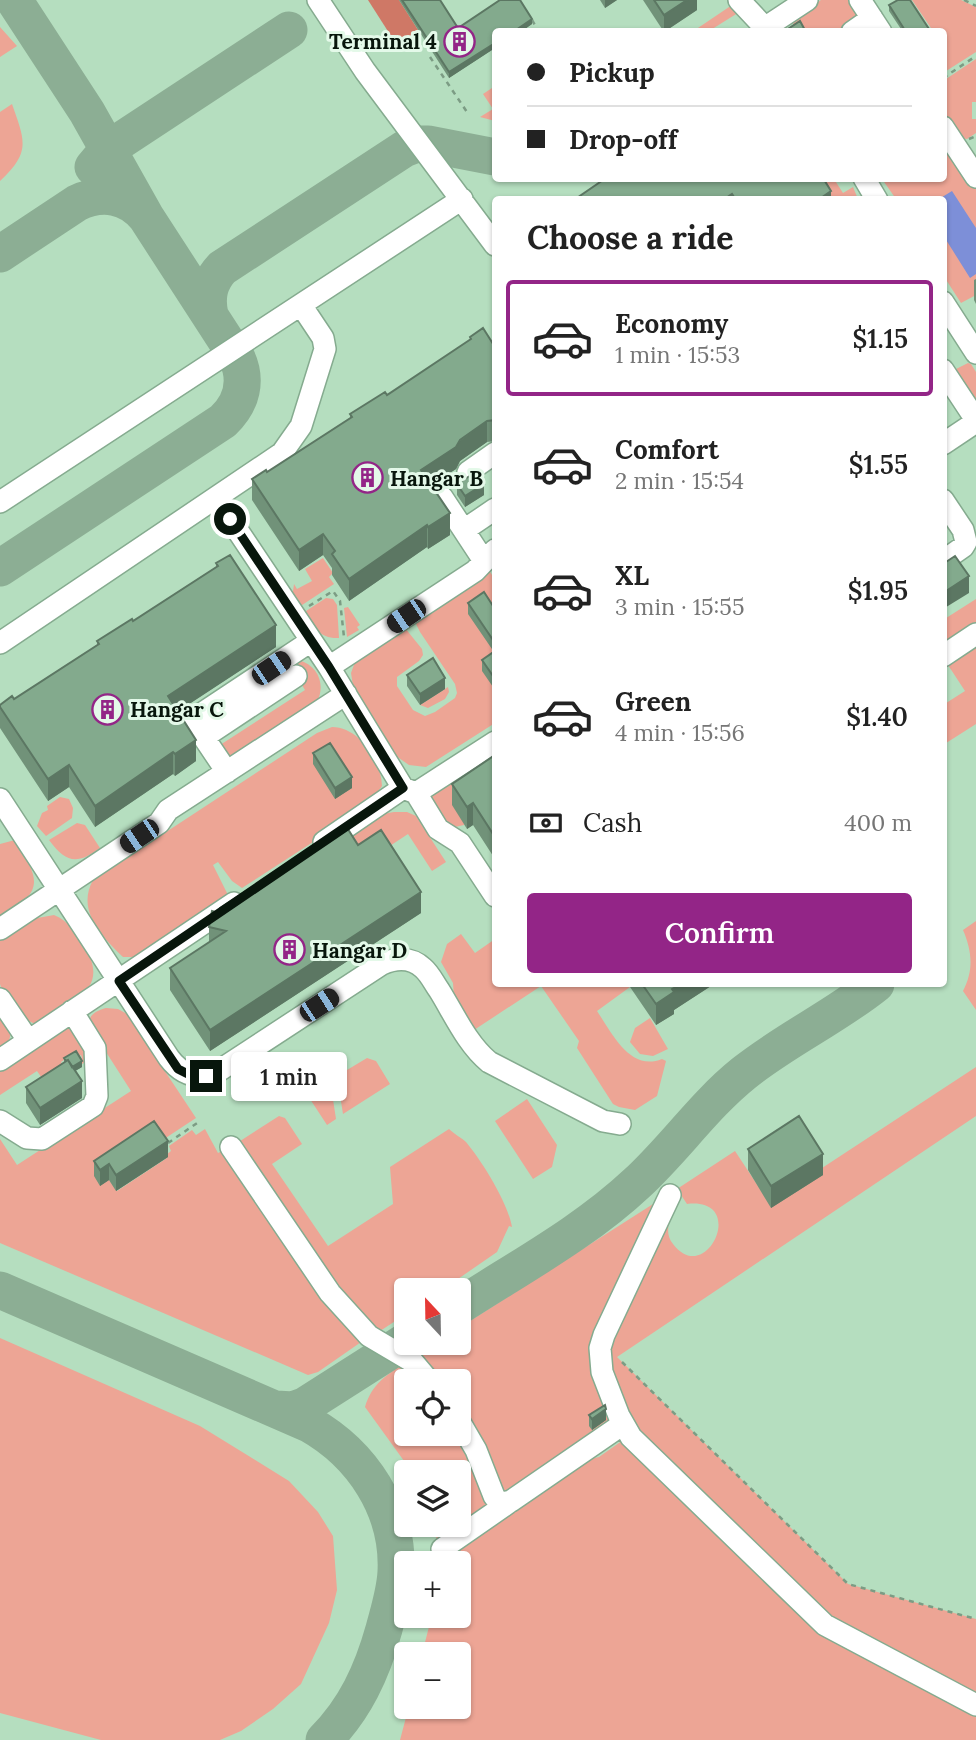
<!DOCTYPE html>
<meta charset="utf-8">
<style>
:root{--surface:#fff;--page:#f6f6f6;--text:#222;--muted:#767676;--line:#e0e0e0;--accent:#932587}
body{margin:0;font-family:Lora,serif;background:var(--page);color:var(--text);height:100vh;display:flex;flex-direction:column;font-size:26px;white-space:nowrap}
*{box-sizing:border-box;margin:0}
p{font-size:23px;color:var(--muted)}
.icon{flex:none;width:38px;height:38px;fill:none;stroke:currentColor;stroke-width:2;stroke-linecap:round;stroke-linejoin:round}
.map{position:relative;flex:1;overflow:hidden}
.panel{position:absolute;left:492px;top:196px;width:455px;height:791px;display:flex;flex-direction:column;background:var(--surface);border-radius:7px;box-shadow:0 2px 5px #0004}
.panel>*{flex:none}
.banner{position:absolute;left:492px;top:28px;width:455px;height:154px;border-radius:7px;box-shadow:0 2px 5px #0004;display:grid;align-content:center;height:154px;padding:0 35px;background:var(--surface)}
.needle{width:46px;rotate:338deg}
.tools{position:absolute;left:394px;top:1278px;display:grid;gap:14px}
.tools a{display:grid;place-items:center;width:77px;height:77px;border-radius:7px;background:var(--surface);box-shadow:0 2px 5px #0004;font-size:35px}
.end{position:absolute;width:32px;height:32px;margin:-16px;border:9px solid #08160c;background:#fff;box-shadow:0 0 0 4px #fff}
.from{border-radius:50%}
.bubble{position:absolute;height:49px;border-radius:7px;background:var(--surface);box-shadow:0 2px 5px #0004;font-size:23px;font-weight:600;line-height:49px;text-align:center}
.car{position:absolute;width:21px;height:42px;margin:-21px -10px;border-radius:9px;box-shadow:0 0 5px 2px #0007;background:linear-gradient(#222 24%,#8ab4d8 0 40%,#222 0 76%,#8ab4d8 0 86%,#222 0)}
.banner b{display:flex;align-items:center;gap:24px;height:66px;font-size:26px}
.banner b+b{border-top:2px solid var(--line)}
.banner i{width:18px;height:18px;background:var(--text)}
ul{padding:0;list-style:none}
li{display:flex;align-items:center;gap:21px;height:116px;margin:0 14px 10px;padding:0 21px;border:4px solid transparent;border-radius:7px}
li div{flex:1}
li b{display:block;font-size:26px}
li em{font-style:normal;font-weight:600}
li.current{border-color:var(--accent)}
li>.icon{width:63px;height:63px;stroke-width:1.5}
h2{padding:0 35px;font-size:32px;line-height:84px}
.pay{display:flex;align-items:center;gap:18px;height:77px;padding:0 35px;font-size:26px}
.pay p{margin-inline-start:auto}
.action{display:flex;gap:14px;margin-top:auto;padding:14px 35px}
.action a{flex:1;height:80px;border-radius:7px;background:var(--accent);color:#fff;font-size:28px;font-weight:600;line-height:80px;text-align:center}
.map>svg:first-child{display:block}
.green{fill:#eda595}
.forest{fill:#cf7866}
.water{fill:#7d8fd8}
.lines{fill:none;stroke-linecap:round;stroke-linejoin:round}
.taxiway{stroke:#8cae94;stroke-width:37}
.minor-casing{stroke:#85ab8f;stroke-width:24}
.path{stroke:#7c9c84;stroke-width:2.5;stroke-dasharray:5 5;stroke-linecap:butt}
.minor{stroke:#fff;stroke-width:21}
.wall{fill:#719279}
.shaded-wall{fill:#5c7763}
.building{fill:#83aa8d;stroke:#5c7763;stroke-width:2}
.route{stroke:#08160c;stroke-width:9}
.labels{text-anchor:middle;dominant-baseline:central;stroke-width:6;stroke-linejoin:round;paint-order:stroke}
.poi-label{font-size:21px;font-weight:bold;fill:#08160c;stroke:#e4f9e9;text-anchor:start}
</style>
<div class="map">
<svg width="976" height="1740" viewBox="0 0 976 1740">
<rect width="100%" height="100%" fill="#b5debf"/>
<!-- green -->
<path class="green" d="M821,0H852L862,16L846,32C828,31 802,37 790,20Z
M912,0H961L976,7V52L943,73V32L933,31Z
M735,3L741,11L709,31L692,32Z
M0,27L17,46L0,57Z
M976,59V102H972V119H976V133L967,139L961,138L943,112V81Z
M495,86V121L480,117L493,109L483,94Z
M12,104C25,141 31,152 0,181V112Z
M943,137L976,189V295L961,303L943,275V200L896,199L882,179L943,178Z
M828,179H834L843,193L853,187L858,199H830L822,183Z
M968,363L971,364L976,372V403L954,373L956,369Z
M323,558L333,573L329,577L334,584L299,607L292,598L294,584L297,589L312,581L305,569Z
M489,570L495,580L492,687L495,685V723L426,767L409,765L396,756L354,692L351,673L355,662L405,628L422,649L423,655L419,661L397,677V686L413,710L425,716L435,712L455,698L457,693L455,684L420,632L414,620Z
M326,598L333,599L337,605L339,638C320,639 314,627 303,613Z
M976,599V627L943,647V620Z
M348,607L360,625L357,627L359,630L347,637L344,608Z
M976,646V724L943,745V705L965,691L948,665Z
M299,660C318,666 326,684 317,702L232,757H227L217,747L305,690L290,665Z
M448,687L449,692L445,699L428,708L420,705Z
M332,727C359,727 381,760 382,786L367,807L242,888L232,881L218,862L213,865L229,897L139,957H123C102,936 76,911 93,880L317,733Z
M458,776L470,794L464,825L450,828L429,800V792Z
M60,797L69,799L73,808L72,818L46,836L37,826L42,813L48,810L47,806Z
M394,812H407L416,816L446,862L432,871L408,834L358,867L350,834L377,815Z
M77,823L85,825L100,848C77,865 66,863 49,840Z
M15,840C42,883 43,890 0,920V844Z
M54,915C69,921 75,933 84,946C113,991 68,1004 36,1024C23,1021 3,997 0,984C0,971 0,953 0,939L32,919Z
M976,921V1010L963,991C974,970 972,951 963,930Z
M461,934L475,953L495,939V984H628L630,987L597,1011C612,1033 630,1072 662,1059L666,1061L657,1096L635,1110L619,1107L613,1104L577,1048L579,1041L541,986L474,1030L454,998L453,983L441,962L447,944Z
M106,1008L118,1009L127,1014L196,1118L158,1143L103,1171L117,1191L167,1158L166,1155L171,1151L169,1146L192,1130L196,1135L205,1129L218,1153L228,1148L364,1340L318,1372L308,1375L0,1243V1139L17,1165L131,1091L88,1024C90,1014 96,1011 106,1008Z
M0,1015L11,1031L9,1042L0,1052Z
M650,1018L668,1049L653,1056L640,1054L630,1042L635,1028Z
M65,1028L75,1031L86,1040L85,1062L82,1064L79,1060L82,1058L81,1055L77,1057L74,1053L61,1062L68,1073L48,1087L37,1071L0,1095V1068Z
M367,1058L376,1061L390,1084L343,1114L337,1076Z
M976,1067V1116L617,1357L848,1584L976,1619V1700L839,1628L635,1433L603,1360L669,1205L673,1213C668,1223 665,1234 673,1244C706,1288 749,1197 687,1204L677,1189L735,1151L772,1207L819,1170Z
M330,1080L336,1119L327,1125L310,1099L312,1092Z
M527,1099L557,1145L552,1167L533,1179L495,1121Z
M279,1116L285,1118L302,1144L272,1164L328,1246L393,1204L390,1167L449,1129C454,1134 462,1138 466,1142C482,1161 508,1203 512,1227L509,1226L497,1252L442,1290H406V1314L374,1335L234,1145Z
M664,1197L603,1330L615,1425L521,1489L500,1494L459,1413L458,1381H433L422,1360L423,1352L437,1342H458L459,1328Z
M0,1338L200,1426L289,1481L318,1512L333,1536L337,1590L329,1623L301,1684L273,1709L241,1731L220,1740H101L0,1713Z
M405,1363L425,1381H406V1433H458L492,1503L438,1543L432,1524H458V1472H412L365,1407C372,1384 386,1375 405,1363Z
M626,1438L811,1619L976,1710V1740H400L409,1706H458V1654H422L432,1615H458V1563H439V1554L586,1460L599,1457Z"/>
<!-- forest -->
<path class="forest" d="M368,0H399L420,33L398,47Z"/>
<!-- water -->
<path class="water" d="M952,191L976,228V274L970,278L943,235V200L939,199Z"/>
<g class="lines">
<!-- taxiway -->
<path class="taxiway" d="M93,167L108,149L289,30
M0,254L77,203C102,191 128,195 146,217
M210,315C206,297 209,282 222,268L404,149L417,144H428L495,157
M0,568L223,421C242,403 248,380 236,356L146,217L87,112L14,0
M0,1290L309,1424C362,1454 399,1509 396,1572C395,1592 389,1610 384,1629C372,1672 355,1709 324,1740
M458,1307C518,1268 585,1232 637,1183C675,1148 704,1105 744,1073C785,1040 835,1017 876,984
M276,1409L293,1410L304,1406L406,1341"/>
<defs>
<path id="minor" d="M318,0L365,71L495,245
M739,0L769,32
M860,0L881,32
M766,27L807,0
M852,32L872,18
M943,127L976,177
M864,178L877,200
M943,302L976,353
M943,370L976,420
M943,444L976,422
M468,472L495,453
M442,497L484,561
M943,500L963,530L966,542L963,547L943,561
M0,502L462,199
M230,519L329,667L403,788L416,793L438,829L460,843L495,896
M464,530L495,509
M0,643L282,453L301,426L325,349L323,338L301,305
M943,656L976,634
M329,667L475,571L495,550
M204,737L296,676
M227,772L192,720L311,641
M416,793L495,742
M0,799L169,1058C181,1074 195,1079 214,1074L382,964C396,958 411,957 423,968C430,974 434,983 439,990C454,1014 467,1044 489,1062L603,1121L620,1124
M324,842L403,788
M0,929L159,823L168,810L346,694
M0,999L28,1040
M0,1060L234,903
M0,1121L27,1138L42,1139L93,1106L97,1096L95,1048L72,1011
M231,1147L330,1293L369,1336L413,1362L429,1381
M670,1195L604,1335L600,1348L602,1372L619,1416L631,1437L825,1625L976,1705
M458,1419L476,1450L494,1496C498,1503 504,1503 511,1501L623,1424
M442,1549L511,1501"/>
</defs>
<!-- minor casing -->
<use href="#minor" class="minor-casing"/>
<!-- path -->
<path class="path" d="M964,0L976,6
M532,20L539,32
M430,57L469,115
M943,78L976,56
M969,139L976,136
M309,606L333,591L340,601L344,637
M168,1143L200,1121
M622,1362L848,1584L976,1619"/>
<!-- minor -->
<use href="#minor" class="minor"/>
</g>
<!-- wall -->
<path class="wall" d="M399,0H440L458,28L532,24L449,78Z
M600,0H617L605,8Z
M643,0H697V10L664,32Z
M889,5L931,32H903L889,11Z
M976,279V304L974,300V280Z
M470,337L495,347V441L487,442L460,461L456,469L431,485L450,535L428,549L427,547L349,601L332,575V568L323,555L299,571L252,500V479L267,472L350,418V414L387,395L470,341Z
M457,484L484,495L465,507L457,495Z
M216,563L276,647L178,711L196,761L175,776L173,774L95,827L69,787L48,801L0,728V705L14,699L97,645V641L133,621L216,567Z
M468,603L495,609V685L493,687L482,671V660L494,652L468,614Z
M407,675L445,689L420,705L407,686Z
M313,753L352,788L335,799L313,764Z
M495,755V859L473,825L467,829L452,805V784Z
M358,845L421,913L210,1051L170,990V968L209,943V927L219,913Z
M628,984H714L674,1010V1014L656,1025Z
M64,1058L82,1067L75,1071L82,1098L40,1125L26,1103V1087L64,1062Z
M748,1149L823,1175L771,1208L748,1170Z
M168,1157L116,1191L109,1180L100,1186L94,1176V1161Z
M589,1415L606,1420L592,1430L589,1426Z"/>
<!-- shaded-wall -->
<path class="shaded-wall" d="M605,0H617L605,8Z
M687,0H697V10L664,32V15Z
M532,19V24L521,32H513Z
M495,43V48L449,78V72Z
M831,191V200H818Z
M732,194V200H723Z
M487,421V442L460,461L456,469L421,491V470Z
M484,484V495L465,507V496Z
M450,513V535L428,549V527Z
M427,525V547L349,601V579Z
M323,534V555L299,571V550Z
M969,576V593L943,609V593Z
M276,625V647L168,718V696Z
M495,674V685L493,687V676Z
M445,678V689L420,705V694Z
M196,740V761L175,776V754Z
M173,752V774L95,827V806Z
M69,765V787L48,801V779Z
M352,777V788L335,799V788Z
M473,803V825L467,829V807Z
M421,892V913L210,1051V1030Z
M681,984H714L674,1010V1014L656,1025V1004L672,989Z
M82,1061V1067L70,1074V1068Z
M82,1081V1098L40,1125V1108Z
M168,1141V1157L116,1191V1175Z
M823,1154V1175L771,1208V1186Z
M109,1164V1180L100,1186V1170Z
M606,1409V1420L592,1430V1419Z"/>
<!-- building -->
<path class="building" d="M402,0H440L458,28L500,0H520L532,19L513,32H495V43L449,72Z
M654,0H687L664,15Z
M898,0H910L931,32H906L889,5Z
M800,21L806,32H786L785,31Z
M606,178H823L831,191L818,200L815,198L813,200H736L732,194L723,200H574Z
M483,328L495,347V420L487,421L460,440L456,447L421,470L450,513L428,527L427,525L349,579L332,554L335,551L323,534L299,550L252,479L266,470L267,472L352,417L350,414L385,392L387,395L471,339L470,337Z
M476,472L484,484L465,496L457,484Z
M230,555L276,625L168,696L196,740L175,754L173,752L95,806L69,765L48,779L0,707V705L12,696L14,699L99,644L97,641L132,619L133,621L218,566L216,563Z
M955,556L969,576L943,593V564Z
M484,592L495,609V643L468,603Z
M495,651V674L493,676L482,660Z
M433,658L445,678L420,694L407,675Z
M330,743L352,777L335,788L313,753Z
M495,755V837L473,803L467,807L452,784Z
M346,826L358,845L381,830L421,892L210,1030L170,968L226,931L209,927L212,911L219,913L220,908Z
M642,984H681L672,989L674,992L656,1004Z
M76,1051L82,1061L72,1067L68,1060L66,1061L64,1058Z
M68,1060L82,1081L40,1108L26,1087Z
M799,1116L823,1154L771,1186L748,1149Z
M154,1121L168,1141L116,1175L109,1164L100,1170L94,1161Z
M605,1405L606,1409L592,1419L589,1415Z"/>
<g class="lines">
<!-- route -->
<path class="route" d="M206,1076L190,1075L178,1069L119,981L403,788L329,667L230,519"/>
</g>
<!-- icons -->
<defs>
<symbol id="building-ring" viewBox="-11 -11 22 22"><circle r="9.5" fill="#e4f9e9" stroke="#932587" stroke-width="1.5"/><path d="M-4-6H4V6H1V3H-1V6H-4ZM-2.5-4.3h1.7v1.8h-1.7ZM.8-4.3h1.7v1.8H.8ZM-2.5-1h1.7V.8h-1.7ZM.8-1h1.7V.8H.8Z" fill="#932587"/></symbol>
</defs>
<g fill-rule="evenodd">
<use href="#building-ring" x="442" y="24" width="35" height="35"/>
<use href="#building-ring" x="350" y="460" width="35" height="35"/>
<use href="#building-ring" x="90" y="692" width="35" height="35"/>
<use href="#building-ring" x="272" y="932" width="35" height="35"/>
</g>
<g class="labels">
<!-- poi labels -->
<g class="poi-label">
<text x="437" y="41" text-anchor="end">Terminal 4</text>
<text x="390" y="478">Hangar B</text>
<text x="130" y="709">Hangar C</text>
<text x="312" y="950">Hangar D</text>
</g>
</g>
</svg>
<div class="tools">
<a><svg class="needle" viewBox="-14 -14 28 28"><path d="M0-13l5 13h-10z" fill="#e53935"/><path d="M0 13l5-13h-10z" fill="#767676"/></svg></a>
<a><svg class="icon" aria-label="locate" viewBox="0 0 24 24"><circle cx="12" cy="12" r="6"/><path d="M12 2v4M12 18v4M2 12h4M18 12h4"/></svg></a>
<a><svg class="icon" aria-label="layers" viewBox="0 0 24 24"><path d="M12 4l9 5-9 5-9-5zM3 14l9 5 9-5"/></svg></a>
<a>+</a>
<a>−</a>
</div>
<i class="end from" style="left:230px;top:519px"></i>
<i class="end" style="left:206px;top:1076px"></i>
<div class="bubble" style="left:231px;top:1052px;width:116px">1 min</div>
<i class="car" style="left:406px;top:616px;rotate:236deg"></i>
<i class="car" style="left:271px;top:668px;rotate:56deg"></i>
<i class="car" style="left:139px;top:836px;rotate:236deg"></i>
<i class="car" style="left:319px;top:1005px;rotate:57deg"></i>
<div class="banner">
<b><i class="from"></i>Pickup</b>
<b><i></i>Drop-off</b>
</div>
<section class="panel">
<h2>Choose a ride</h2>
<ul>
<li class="current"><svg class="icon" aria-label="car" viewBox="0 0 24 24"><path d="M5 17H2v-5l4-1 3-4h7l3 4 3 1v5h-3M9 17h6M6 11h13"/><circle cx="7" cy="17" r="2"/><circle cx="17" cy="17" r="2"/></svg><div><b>Economy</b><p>1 min · 15:53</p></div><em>$1.15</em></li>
<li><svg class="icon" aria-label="car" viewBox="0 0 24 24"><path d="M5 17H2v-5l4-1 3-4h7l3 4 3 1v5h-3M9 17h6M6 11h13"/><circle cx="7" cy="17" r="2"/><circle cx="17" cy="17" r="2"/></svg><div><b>Comfort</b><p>2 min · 15:54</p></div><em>$1.55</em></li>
<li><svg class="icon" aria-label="car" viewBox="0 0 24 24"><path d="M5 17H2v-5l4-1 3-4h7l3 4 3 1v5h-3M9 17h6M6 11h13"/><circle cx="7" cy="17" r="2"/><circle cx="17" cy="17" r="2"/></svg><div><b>XL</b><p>3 min · 15:55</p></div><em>$1.95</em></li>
<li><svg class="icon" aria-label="car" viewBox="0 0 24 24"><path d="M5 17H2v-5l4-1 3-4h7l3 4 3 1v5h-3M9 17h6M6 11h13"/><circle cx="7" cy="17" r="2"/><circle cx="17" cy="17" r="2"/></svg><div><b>Green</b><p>4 min · 15:56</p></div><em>$1.40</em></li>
</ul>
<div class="pay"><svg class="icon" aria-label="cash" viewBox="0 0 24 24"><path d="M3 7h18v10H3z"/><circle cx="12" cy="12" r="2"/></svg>Cash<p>400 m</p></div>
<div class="action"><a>Confirm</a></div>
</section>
</div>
